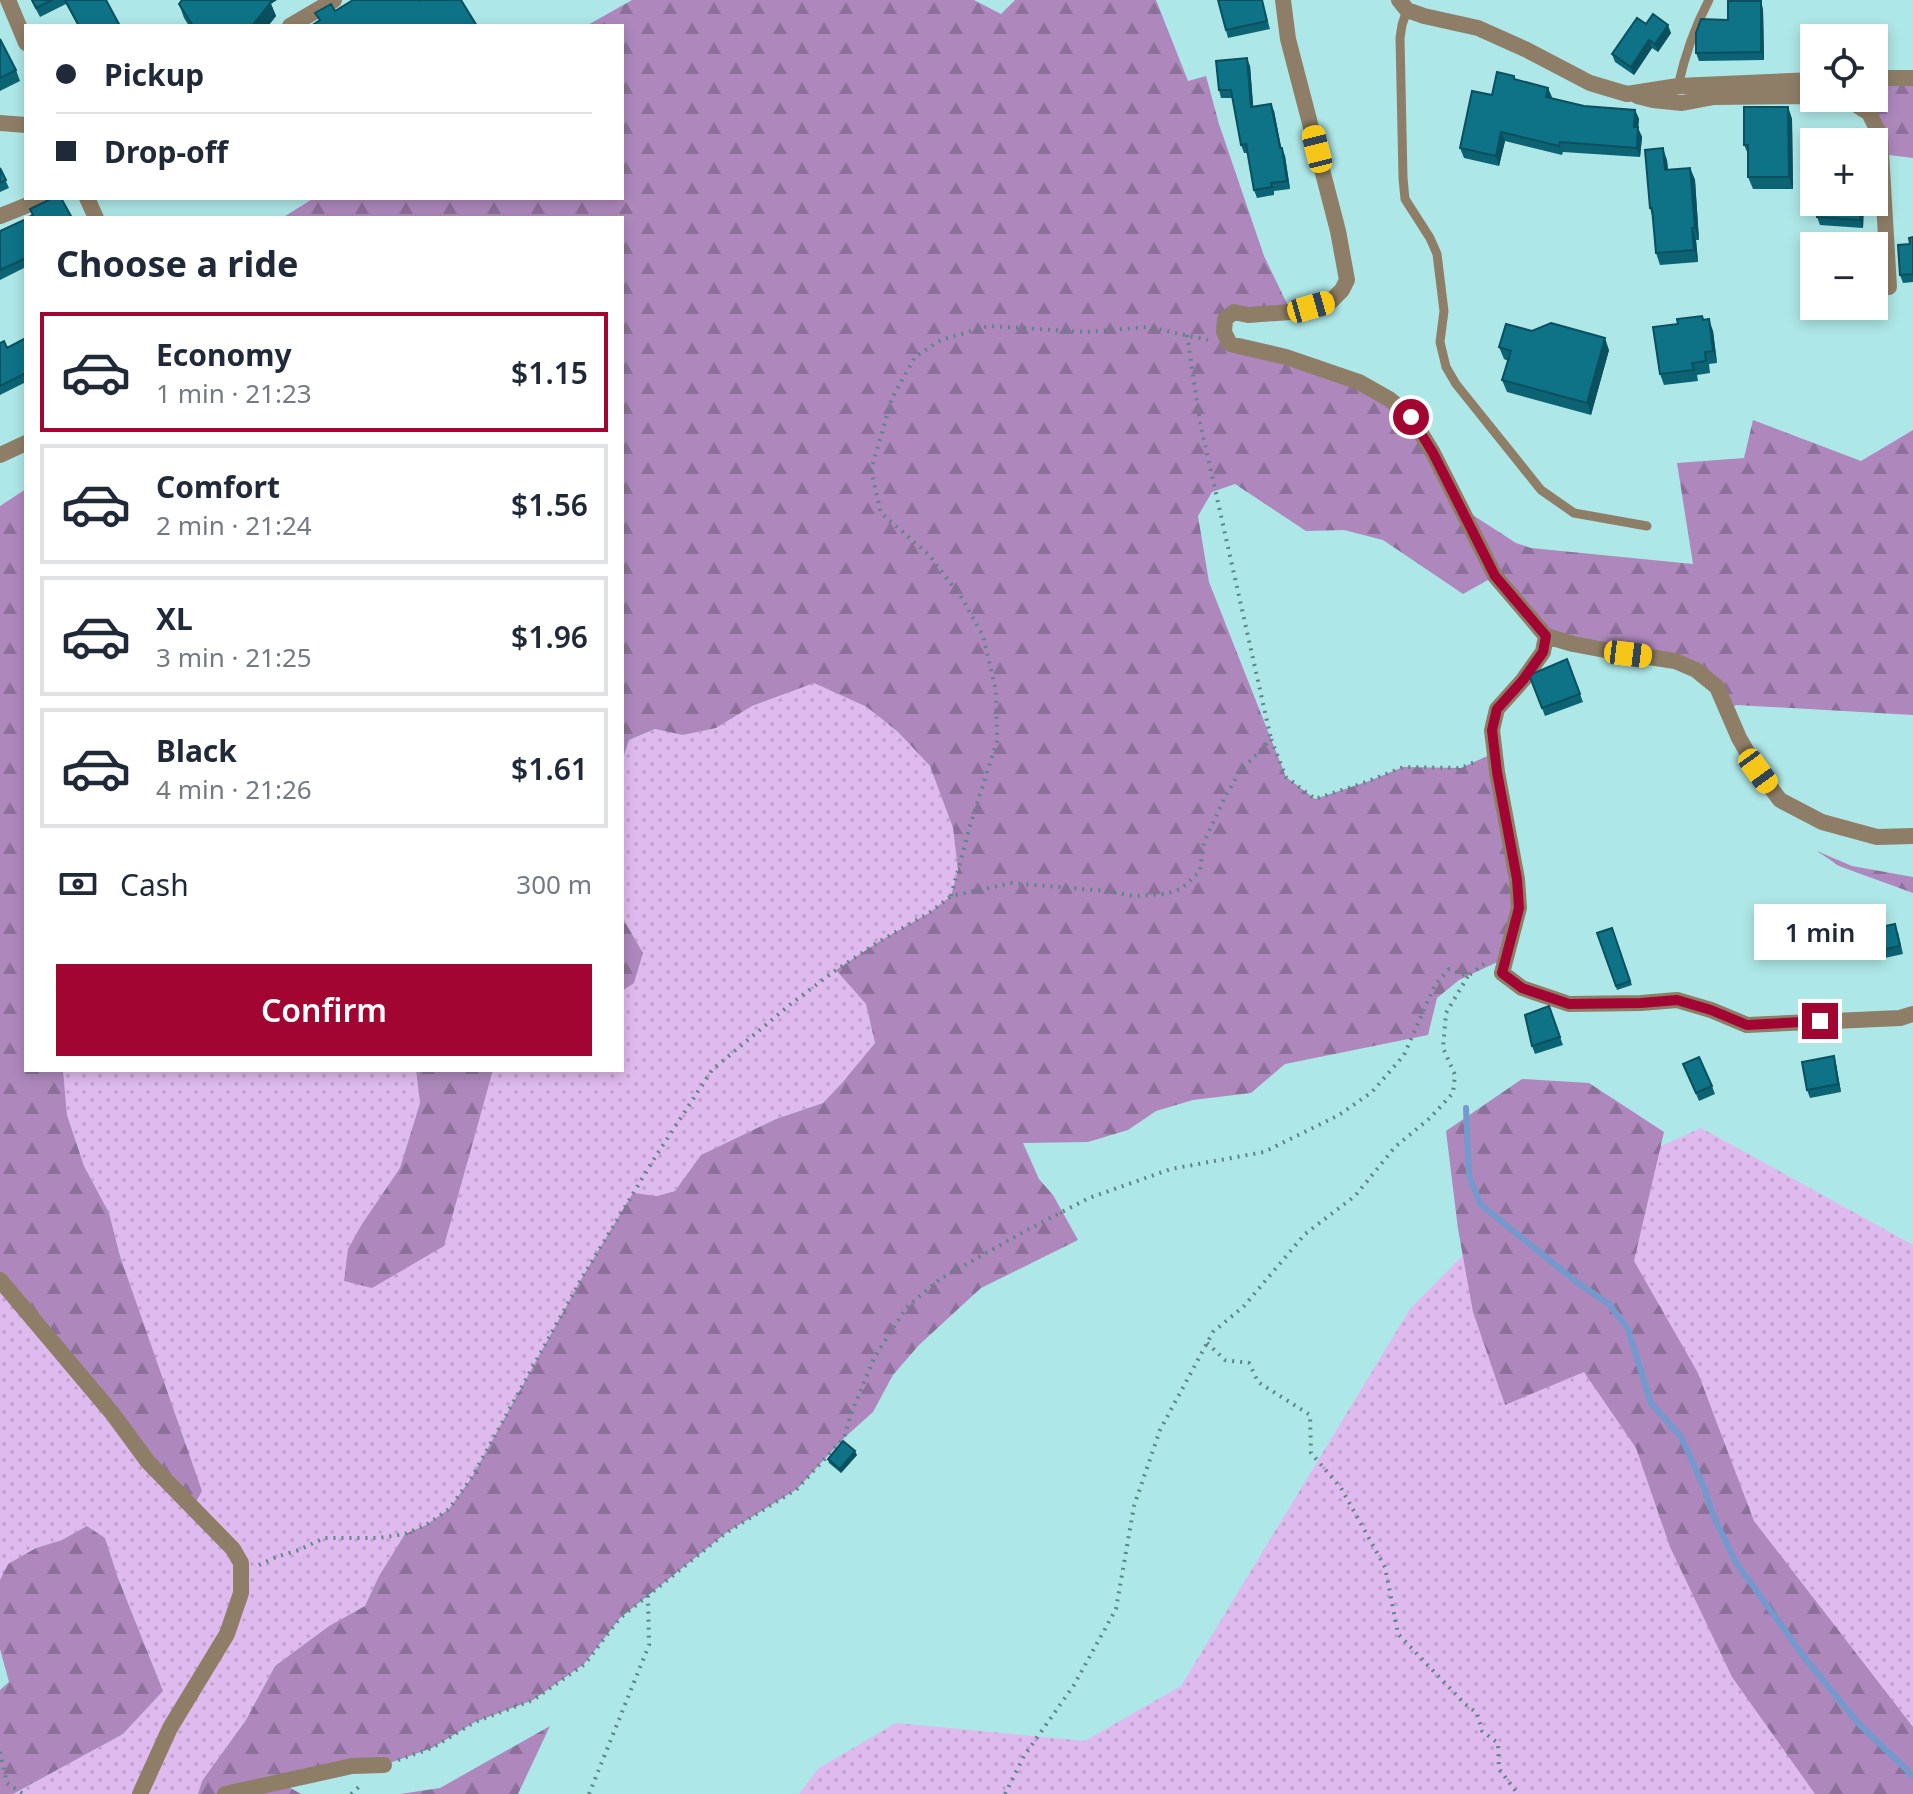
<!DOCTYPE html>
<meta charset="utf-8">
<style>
:root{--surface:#fff;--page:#f2f2f3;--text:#1f2937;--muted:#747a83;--line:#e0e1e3;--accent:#a30532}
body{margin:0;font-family:"Noto Sans",sans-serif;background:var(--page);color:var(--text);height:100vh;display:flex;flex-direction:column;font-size:30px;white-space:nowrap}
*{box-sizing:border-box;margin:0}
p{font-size:26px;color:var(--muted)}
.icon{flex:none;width:44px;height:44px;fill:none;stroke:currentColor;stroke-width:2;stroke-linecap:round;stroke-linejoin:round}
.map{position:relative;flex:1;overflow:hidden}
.details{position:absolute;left:24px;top:216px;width:600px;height:856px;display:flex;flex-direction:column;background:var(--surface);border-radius:0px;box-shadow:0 4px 12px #0003}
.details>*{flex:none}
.top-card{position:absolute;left:24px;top:24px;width:600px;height:176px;border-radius:0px;box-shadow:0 4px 12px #0003;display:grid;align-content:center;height:176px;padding:0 32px;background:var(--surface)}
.buttons{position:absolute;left:1800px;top:24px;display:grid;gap:16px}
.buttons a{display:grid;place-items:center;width:88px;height:88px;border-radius:0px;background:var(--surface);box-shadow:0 4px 12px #0003;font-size:40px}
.end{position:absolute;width:36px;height:36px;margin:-18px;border:10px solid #a30532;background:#fff;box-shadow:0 0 0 4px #fff}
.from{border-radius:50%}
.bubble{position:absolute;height:56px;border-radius:0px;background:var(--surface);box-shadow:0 4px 12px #0003;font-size:26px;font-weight:600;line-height:56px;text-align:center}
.car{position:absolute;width:24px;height:48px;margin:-24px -12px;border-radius:10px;box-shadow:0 0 6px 2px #0007;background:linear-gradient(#f5c518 24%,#345 0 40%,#f5c518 0 76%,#345 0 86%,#f5c518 0)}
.top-card b{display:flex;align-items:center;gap:28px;height:76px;font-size:30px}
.top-card b+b{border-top:2px solid var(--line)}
.top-card i{width:20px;height:20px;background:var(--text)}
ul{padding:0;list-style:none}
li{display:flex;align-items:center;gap:24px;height:120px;margin:0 16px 12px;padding:0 16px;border:4px solid var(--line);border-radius:0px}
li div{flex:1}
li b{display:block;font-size:30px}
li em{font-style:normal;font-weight:600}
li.on{border-color:var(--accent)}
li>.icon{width:72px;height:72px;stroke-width:1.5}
h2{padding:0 32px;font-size:36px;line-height:96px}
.pay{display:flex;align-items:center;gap:20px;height:88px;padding:0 32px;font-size:30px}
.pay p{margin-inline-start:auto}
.action{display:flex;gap:16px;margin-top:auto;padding:16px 32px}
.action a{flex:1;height:92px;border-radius:0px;background:var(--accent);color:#fff;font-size:32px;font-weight:600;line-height:92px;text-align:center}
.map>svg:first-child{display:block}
.grass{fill:url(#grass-dots)}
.forest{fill:url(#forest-firs)}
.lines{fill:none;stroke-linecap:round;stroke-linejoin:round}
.stream{stroke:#7399cd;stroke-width:6}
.path{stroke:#5e8585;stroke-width:4;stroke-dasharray:2 6;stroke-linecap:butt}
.lane{stroke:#8f7e67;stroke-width:9}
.street{stroke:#8f7e67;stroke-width:16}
.wall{fill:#0c6374}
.shaded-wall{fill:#0a505e}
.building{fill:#0e7387;stroke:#0a505e;stroke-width:2}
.route{stroke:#a30532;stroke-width:10}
</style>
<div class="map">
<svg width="1913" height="1794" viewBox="0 0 1913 1794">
<defs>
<pattern id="grass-dots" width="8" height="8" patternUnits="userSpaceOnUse" patternTransform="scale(2)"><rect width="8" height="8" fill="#dfbaee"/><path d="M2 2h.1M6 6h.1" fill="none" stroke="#bfa0cc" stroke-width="1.8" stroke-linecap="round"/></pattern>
<pattern id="forest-firs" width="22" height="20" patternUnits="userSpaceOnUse" patternTransform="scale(2)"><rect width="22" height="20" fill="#ae88bd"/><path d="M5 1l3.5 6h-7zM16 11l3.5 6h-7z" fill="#8d709a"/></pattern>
</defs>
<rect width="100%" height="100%" fill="#aee7e7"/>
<!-- grass -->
<path class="grass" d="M814,682L867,707L898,732L930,766L953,828L958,870L951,896L929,913L866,1004L875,1043L842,1083L823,1103L776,1119L701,1155L675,1191L657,1196L633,1194L583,1276L472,1477L449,1509L426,1525L405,1534L379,1576L365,1606L329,1626L275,1666L246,1720L202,1781L198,1794H13L123,1734L163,1691L118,1578L105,1538L87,1526L62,1540L36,1548L0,1580V1280L187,1446L171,1406L120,1256L109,1213L84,1166L67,1115L63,1070H416L420,1103L400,1168L362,1224L444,1245L493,1070H622V991L634,983L643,953L622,917V761L629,740L656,729L683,735L716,728L752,706Z
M1701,1128L1913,1245V1794H799L819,1768L896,1723L1085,1741L1181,1686L1410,1309L1498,1220Z"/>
<!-- forest -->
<path class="forest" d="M632,0H974L1001,14L1015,0H1156L1188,81L1206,76L1219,124L1264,256L1291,312H1234L1230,344L1389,399L1462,508L1516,543L1531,548L1693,564L1677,463L1744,458L1753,420L1861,461L1913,430V715L1736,705L1727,711L1696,670L1546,636L1495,576L1463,594L1383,540L1344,530L1306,531L1235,484L1212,492L1198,516L1209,582L1286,777L1315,799L1369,781L1403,767L1461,768L1494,753L1517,879L1504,959L1459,980L1437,998L1428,1035L1285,1064L1251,1093L1193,1100L1156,1111L1128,1130L1088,1142L1023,1143L1039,1179L1053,1195L1078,1240L981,1288L919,1345L893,1375L873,1412L844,1438L797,1489L726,1533L620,1618L584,1664L533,1700L475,1722L432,1748L384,1765L280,1782L301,1794H198L202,1781L246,1720L275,1666L329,1626L365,1606L379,1576L405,1534L426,1525L449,1509L472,1477L583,1276L633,1193L657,1196L675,1191L701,1155L776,1119L823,1103L842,1083L875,1043L866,1004L836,970L880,941L929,913L951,896L958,870L953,828L930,766L898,732L867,707L814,683L752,706L716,728L683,735L655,729L629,740L622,761V218H282L314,198H622V26H586Z
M1874,78H1913V158L1881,154L1869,113L1817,98H1874Z
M26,489V1070H63L67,1115L84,1166L109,1213L120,1256L202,1491L192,1509L0,1280V506Z
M1817,851L1852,866L1913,877V893L1839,866Z
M622,917L643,953L634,983L622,991Z
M416,1070H493L444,1246L372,1288L344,1281L348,1249L362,1224L400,1168L420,1103Z
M1522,1079L1589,1083L1664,1132L1634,1261L1698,1373L1754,1521L1913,1727V1794H1815L1732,1677L1670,1547L1636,1448L1584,1372L1505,1405L1473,1312L1458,1229L1446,1131Z
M87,1526L105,1538L118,1578L163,1691L123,1734L13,1794H0V1690L9,1682L0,1649V1580L8,1564L36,1548L62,1540Z
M550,1726L518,1794H400L440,1788Z"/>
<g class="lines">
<!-- stream -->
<path class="stream" d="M1466,1108L1469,1175L1480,1204L1578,1283L1609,1304L1628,1329L1651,1403L1681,1437L1703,1485L1714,1517L1735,1561L1805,1658L1858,1723L1913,1776"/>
<!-- path -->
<path class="path" d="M1187,335L1200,422L1271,739
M951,896L970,826L997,741L996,691L983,636L962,598L929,555L881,513L871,470L892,398L915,357L941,340L988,326L1086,332L1148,327L1208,340
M1207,1343L1225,1360L1249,1363L1258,1382L1310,1415L1311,1453L1341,1488L1385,1567L1398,1634L1465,1704L1477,1713L1482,1731L1498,1743L1499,1769L1518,1794
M259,1565L276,1557L299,1550L324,1538H379L405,1534L426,1525L449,1509L472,1477L583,1276L654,1159L712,1070L792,1003L836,970L880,941L929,913L951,896L1012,883L1106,891L1135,896L1165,894L1181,889L1200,871L1204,842L1224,799L1240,771L1271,739L1286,777L1315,799L1369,781L1403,767L1461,768L1477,761
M0,1752L7,1783L23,1794
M398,1760L432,1748L475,1722L533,1700L585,1664L620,1618L726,1533L797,1489L844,1438L851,1414L874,1358L906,1308L940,1279L1027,1230L1089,1198L1171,1169L1264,1152L1339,1115L1372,1092L1404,1055L1435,985L1449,969L1468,976L1485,963
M351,1794L361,1785
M589,1794L649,1645L648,1596
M1005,1794L1024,1756L1074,1685L1116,1609L1134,1506L1160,1430L1213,1332L1244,1306L1305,1234L1355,1196L1395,1147L1430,1118L1453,1093L1455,1075L1443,1048L1446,1013L1468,976"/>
<!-- lane -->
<path class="lane" d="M1407,10L1402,25L1400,38L1403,178L1405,199L1430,238L1437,254L1444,311L1440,342L1446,367L1456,384L1541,490L1574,513L1647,526
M1678,86C1685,55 1694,28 1709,0"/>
<!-- street -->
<path class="street" d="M8,0L26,43
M1283,0L1288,39L1338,231L1347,280L1342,290L1331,301L1291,312L1248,315L1234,312L1225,319L1224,332L1230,344L1286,357L1359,382L1389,399L1411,417L1433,453L1495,576L1546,636L1573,644L1610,651L1675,661L1696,670L1717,687L1739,738L1758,771L1780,800L1822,822L1877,837L1913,836
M1399,0L1407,10L1424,16L1478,28L1527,50L1590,83L1627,94L1678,86L1814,80
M290,26L334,0
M1874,78H1913
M1637,96L1653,100L1682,103L1714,97L1805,96L1814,98
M1817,98L1855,104L1869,113L1880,135L1889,287
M0,123L26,125
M87,198L96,218
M0,216L45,198
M0,455L26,443
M1546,636L1543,652L1523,680L1497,709L1492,730L1497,772L1517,879L1519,908L1502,973L1522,988L1569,1004L1641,1003L1677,1000L1711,1010L1747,1025L1900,1018L1913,1014
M0,1280L112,1413L148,1462L233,1549L241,1563V1593L227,1634L170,1728L140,1794
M225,1794L352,1766L384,1765"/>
</g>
<!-- wall -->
<path class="wall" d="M31,0H106L120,26H78L66,4L40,17Z
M1218,0H1262L1270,29L1228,38Z
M179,4H271L276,16L268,26H189L184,18Z
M1763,9L1764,60L1699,61L1696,53L1728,20Z
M1646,24L1671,33L1658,52L1652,48L1634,75L1615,62L1612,54Z
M1834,25L1837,38H1814V61H1810L1807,53L1806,27Z
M0,39L16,70L20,81L0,91Z
M1250,66L1253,107L1274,111L1281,148L1285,156L1290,189L1274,191V195L1257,198L1254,190L1248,153H1244L1241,145L1232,98H1221L1219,90Z
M1515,80L1551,98L1584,106L1635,110L1639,119L1638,128L1642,137L1640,157L1563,152L1562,155L1505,141L1499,166L1464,158L1460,148L1492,95Z
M1788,107L1792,119L1793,189H1753L1748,177V154L1744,145Z
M1667,160L1668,170L1690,168L1695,180L1699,240H1696L1698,262L1660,265L1656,253L1653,219L1650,208Z
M0,168L9,188L0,192Z
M1864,202L1863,228L1820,225L1817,217Z
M26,219V267L0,280V231Z
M1913,237V282L1903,283L1900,275Z
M1702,316L1704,320L1713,331L1717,363L1709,364L1710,373L1697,375L1698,381L1664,385L1660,374L1678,324Z
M1532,331L1609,350L1591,415L1507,392L1502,380L1508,361L1504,359L1499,347Z
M26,338V382L0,395V343L7,348Z
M1567,659L1583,702L1545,716L1530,677Z
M1799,918L1802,926L1806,953L1776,958L1773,950Z
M1612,928L1632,985L1617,990L1597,933Z
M1898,932L1903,954L1880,959L1877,951Z
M1549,1006L1563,1045L1535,1054L1532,1046Z
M1834,1056L1836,1064L1841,1092L1810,1098L1807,1090Z
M1683,1064L1712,1086L1715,1094L1699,1101Z
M857,1455L841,1473L829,1463L828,1459Z"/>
<!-- shaded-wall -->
<path class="shaded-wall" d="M267,0H277L271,4L276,16L268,26H252Z
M1761,1L1763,9L1764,60L1761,52Z
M1668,25L1671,33L1658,52L1655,44Z
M1649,40L1652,48L1634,75L1631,67Z
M1247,58L1250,66L1254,115L1251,107Z
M1548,88L1552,97L1549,106L1546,97Z
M1271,104L1274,111L1283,156L1280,148Z
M1788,107L1792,119L1793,189L1789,177Z
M1635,110L1639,119L1638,128L1642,137L1640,157L1637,148L1634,127Z
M1501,132L1505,141L1499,166L1496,156Z
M1282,148L1285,156L1290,189L1287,181Z
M1663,148L1667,160L1669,182L1665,170Z
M1690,168L1695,180L1699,240L1695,228Z
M1861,202H1864L1863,228L1860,220Z
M1692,228L1696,240L1698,262L1694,250Z
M1709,319L1713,331L1717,363L1713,351Z
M1605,338L1609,350L1591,415L1587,403Z
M1799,918L1802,926L1806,953L1803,945Z
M1834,1056L1836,1064L1841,1092L1838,1084Z
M855,1451L857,1455L841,1473L840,1469Z"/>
<!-- building -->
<path class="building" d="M32,0H52L36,8Z
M65,0H106L120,26H79Z
M182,0H270L271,2L252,26H193L179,4Z
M353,0H418L419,1L421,0H461L477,26H311L320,20L315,13L331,4L335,11Z
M1218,0H1262L1267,21L1226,30Z
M1728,1H1761V52L1696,53V33L1701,19L1728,20Z
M1653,14L1668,25L1655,44L1649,40L1631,67L1612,54L1637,18L1646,24Z
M1834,25L1835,38H1814V53H1807L1806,27Z
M0,39L16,70L0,78Z
M1247,58L1251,107L1271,104L1280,148H1282L1287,181L1271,183L1272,187L1254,190L1246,144L1241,145L1231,90H1219L1216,61Z
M1497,72L1514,76V79L1548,88L1546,97L1584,106L1635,110L1634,127H1638L1637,148L1560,142L1559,146L1501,132L1496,156L1460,148L1472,91L1492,95Z
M1744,107H1788L1789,177H1748V145H1744Z
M1663,148L1665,170L1690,168L1695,228H1692L1694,250L1656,253L1652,208H1650L1645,150Z
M0,168L6,180L0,183Z
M53,198H61L72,218H27L33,215L30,209Z
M1818,202H1861L1860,220L1817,217Z
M26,219V258L0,270V231Z
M1913,237V274L1900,275L1898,245L1910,244L1909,238Z
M1702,316L1703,320L1709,319L1713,351L1705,352L1706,361L1692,363L1694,370L1660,374L1653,327L1678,324L1677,319Z
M1551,323L1605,338L1587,403L1502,380L1511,351L1499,347L1506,324L1532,331Z
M26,338V373L0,386V343L4,341L7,348Z
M1567,659L1580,694L1542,708L1530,677L1532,674Z
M1799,918L1803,945L1773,950L1768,923Z
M1895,924L1900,946L1877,951L1872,929Z
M1612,928L1630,981L1616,986L1597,933Z
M1549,1006L1560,1037L1532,1046L1525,1015Z
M1834,1056L1838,1084L1807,1090L1802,1062Z
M1699,1057L1712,1086L1696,1093L1683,1064Z
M843,1441L855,1451L840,1469L828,1459Z"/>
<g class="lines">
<!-- route -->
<path class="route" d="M1411,417L1433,453L1495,576L1546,636L1543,652L1523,680L1497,709L1492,730L1497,772L1517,879L1519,908L1502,973L1522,988L1569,1004L1641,1003L1677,1000L1711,1010L1747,1025L1820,1021"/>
</g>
</svg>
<div class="buttons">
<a><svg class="icon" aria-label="locate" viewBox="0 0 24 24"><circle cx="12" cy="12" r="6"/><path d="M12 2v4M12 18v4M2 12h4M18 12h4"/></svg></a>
<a>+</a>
<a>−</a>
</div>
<i class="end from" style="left:1411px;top:417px"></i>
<i class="end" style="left:1820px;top:1021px"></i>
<div class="bubble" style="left:1754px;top:904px;width:132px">1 min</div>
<i class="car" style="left:1317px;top:149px;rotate:346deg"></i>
<i class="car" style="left:1311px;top:307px;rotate:74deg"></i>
<i class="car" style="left:1628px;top:654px;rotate:97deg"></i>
<i class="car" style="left:1758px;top:771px;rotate:144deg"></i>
<div class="top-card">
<b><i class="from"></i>Pickup</b>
<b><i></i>Drop-off</b>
</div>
<section class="details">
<h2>Choose a ride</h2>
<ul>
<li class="on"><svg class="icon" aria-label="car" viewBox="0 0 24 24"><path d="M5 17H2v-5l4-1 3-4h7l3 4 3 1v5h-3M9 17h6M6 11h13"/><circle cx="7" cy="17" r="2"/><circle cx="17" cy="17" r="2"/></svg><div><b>Economy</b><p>1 min · 21:23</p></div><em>$1.15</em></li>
<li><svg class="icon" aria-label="car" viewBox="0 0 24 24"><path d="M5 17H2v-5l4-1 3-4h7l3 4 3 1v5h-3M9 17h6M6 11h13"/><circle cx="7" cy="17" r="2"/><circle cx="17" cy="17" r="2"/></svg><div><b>Comfort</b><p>2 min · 21:24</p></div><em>$1.56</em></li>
<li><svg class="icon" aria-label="car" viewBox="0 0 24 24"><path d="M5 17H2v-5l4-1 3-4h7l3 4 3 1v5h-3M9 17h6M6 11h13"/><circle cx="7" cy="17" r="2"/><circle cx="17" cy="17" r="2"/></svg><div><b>XL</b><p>3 min · 21:25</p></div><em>$1.96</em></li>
<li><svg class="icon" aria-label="car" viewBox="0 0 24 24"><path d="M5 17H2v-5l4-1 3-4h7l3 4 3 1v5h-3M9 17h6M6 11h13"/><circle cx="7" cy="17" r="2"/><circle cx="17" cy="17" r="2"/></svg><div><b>Black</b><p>4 min · 21:26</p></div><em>$1.61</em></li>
</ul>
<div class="pay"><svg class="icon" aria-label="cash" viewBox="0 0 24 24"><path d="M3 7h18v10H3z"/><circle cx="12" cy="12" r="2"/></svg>Cash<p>300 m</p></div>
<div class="action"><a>Confirm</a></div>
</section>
</div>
